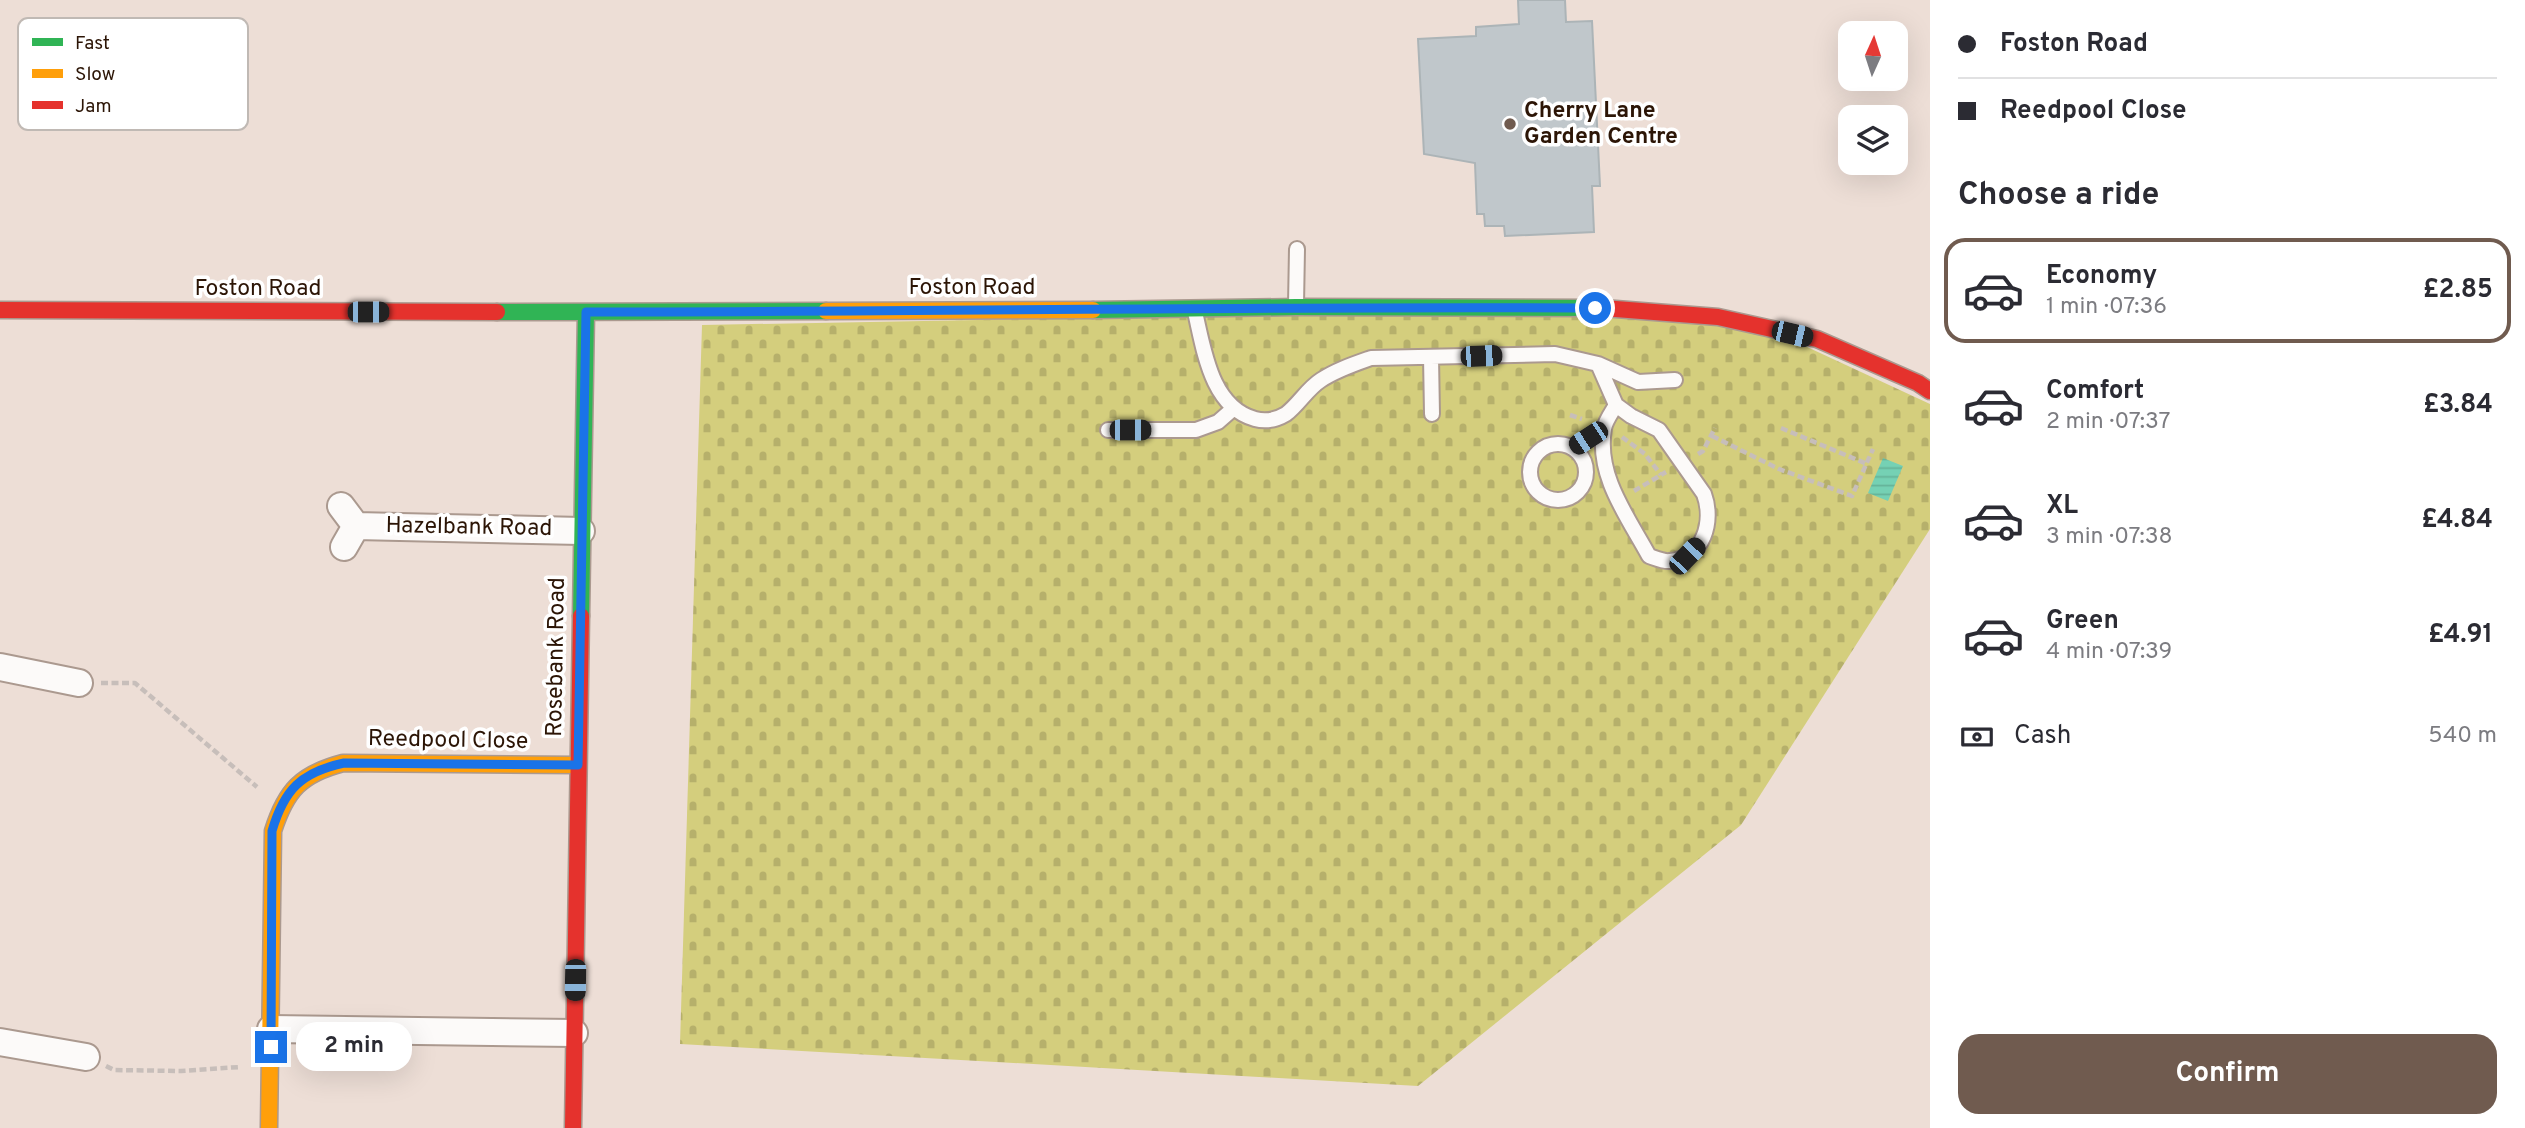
<!DOCTYPE html>
<meta charset="utf-8">
<style>
:root{--surface:#fff;--page:#f2f2f3;--text:#2b2b33;--muted:#7c7c81;--line:#e1e1e2;--accent:#705b4f}
body{margin:0;font-family:Overpass,sans-serif;background:var(--page);color:var(--text);height:100vh;display:flex;flex-direction:column;font-size:26px;white-space:nowrap}
*{box-sizing:border-box;margin:0}
p{font-size:23px;color:var(--muted)}
.icon{flex:none;width:38px;height:38px;fill:none;stroke:currentColor;stroke-width:2;stroke-linecap:round;stroke-linejoin:round}
.map{position:relative;flex:1;overflow:hidden}
.sheet{display:flex;flex-direction:column;background:var(--surface);width:595px}
.sheet>*{flex:none}
.banner{display:grid;align-content:center;height:154px;padding:0 28px;background:var(--surface)}
.needle{width:46px;rotate:3deg}
.buttons{position:absolute;left:1838px;top:21px;display:grid;gap:14px}
.buttons a{display:grid;place-items:center;width:70px;height:70px;border-radius:14px;background:var(--surface);box-shadow:0 7px 28px #0002;font-size:35px}
.end{position:absolute;width:32px;height:32px;margin:-16px;border:9px solid #1a73e8;background:#fff;box-shadow:0 0 0 4px #fff}
.from{border-radius:50%}
.bubble{position:absolute;height:49px;border-radius:21px;background:var(--surface);box-shadow:0 7px 28px #0002;font-size:23px;font-weight:700;line-height:49px;text-align:center}
.car{position:absolute;width:21px;height:42px;margin:-21px -10px;border-radius:9px;box-shadow:0 0 5px 2px #0007;background:linear-gradient(#222 24%,#8ab4d8 0 40%,#222 0 76%,#8ab4d8 0 86%,#222 0)}
.banner b{display:flex;align-items:center;gap:24px;height:66px;font-size:26px}
.banner b+b{border-top:2px solid var(--line)}
.banner i{width:18px;height:18px;background:var(--text)}
ul{padding:0;list-style:none}
li{display:flex;align-items:center;gap:21px;height:105px;margin:0 14px 10px;padding:0 14px;border:4px solid transparent;border-radius:21px}
li div{flex:1}
li b{display:block;font-size:26px}
li em{font-style:normal;font-weight:700}
li.current{border-color:var(--accent)}
li>.icon{width:63px;height:63px;stroke-width:1.5}
h2{padding:0 28px;font-size:32px;line-height:84px}
.pay{display:flex;align-items:center;gap:18px;height:77px;padding:0 28px;font-size:26px}
.pay p{margin-inline-start:auto}
.primary-button{display:flex;gap:14px;margin-top:auto;padding:14px 28px}
.primary-button a{flex:1;height:80px;border-radius:21px;background:var(--accent);color:#fff;font-size:28px;font-weight:700;line-height:80px;text-align:center}
main{display:flex;flex:1;min-height:0}
.map>svg:first-child{display:block}
.cemetery{fill:url(#cemetery-stones)}
.water{fill:url(#water-rules)}
.building{fill:#c0c7cb;stroke:#acb4b7;stroke-width:2}
.lines{fill:none;stroke-linecap:round;stroke-linejoin:round}
.lane-casing{stroke:#ab998f;stroke-width:18}
.street-casing{stroke:#ab998f;stroke-width:30}
.fast-casing{stroke:#ab998f;stroke-width:19}
.slow-casing{stroke:#ab998f;stroke-width:19}
.jam-casing{stroke:#ab998f;stroke-width:19}
.path{stroke:#c7beba;stroke-width:4.5;stroke-dasharray:7 3.5;stroke-linecap:butt}
.lane{stroke:#fcfaf9;stroke-width:14}
.street{stroke:#fcfaf9;stroke-width:26}
.fast{stroke:#30b455;stroke-width:16}
.slow{stroke:#ff9f0a;stroke-width:16}
.jam{stroke:#e5322d;stroke-width:16}
.route{stroke:#1a73e8;stroke-width:9}
.poi-dot{fill:#705b4f;stroke:#fff;stroke-width:2.5}
.labels{text-anchor:middle;dominant-baseline:central;stroke-width:7;stroke-linejoin:round;paint-order:stroke}
.poi-label{font-size:23px;font-weight:bold;fill:#2c1506;stroke:#fff;text-anchor:start}
.street-label{font-size:23px;fill:#2c1506;stroke:#fff}
.key{fill:#fff;stroke:#c0b9b4;stroke-width:2}
.key-label{font-size:19px;fill:#2c1506}
</style>
<main>
<div class="map">
<svg width="1930" height="1128" viewBox="0 0 1930 1128">
<defs>
<pattern id="cemetery-stones" width="16" height="16" patternUnits="userSpaceOnUse" patternTransform="scale(1.75)"><rect width="16" height="16" fill="#d4ce7d"/><path d="M2 7V4a2 2 0 0 1 4 0v3zM10 15v-3a2 2 0 0 1 4 0v3z" fill="#b6b06b"/></pattern>
<pattern id="water-rules" width="6" height="5" patternUnits="userSpaceOnUse" patternTransform="scale(1.75)"><rect width="6" height="5" fill="#75d1b4"/><path d="M0 2.5h6" fill="none" stroke="#65b399"/></pattern>
</defs>
<rect width="100%" height="100%" fill="#edded6"/>
<!-- cemetery -->
<path class="cemetery" d="M1622,308L1766,328L1930,404V529L1741,825L1418,1086L680,1044L702,325Z"/>
<!-- water -->
<path class="water" d="M1883,458L1903,466L1888,501L1868,493Z"/>
<!-- building -->
<path class="building" d="M1518,0H1565L1566,22L1592,21L1600,186H1592L1594,232L1505,236L1504,226H1485L1484,214H1477L1475,163L1424,154L1418,39L1476,36V27L1519,24Z"/>
<g class="lines">
<defs>
<path id="lane" d="M1296,305L1297,249
M1195,312C1204,350 1211,407 1255,419C1266,422 1276,420 1286,414C1299,404 1307,389 1321,380C1336,370 1354,364 1371,358L1555,354L1598,364L1638,382L1675,380
M1431,357L1432,414
M1598,364L1616,405L1631,416L1659,430L1704,494C1714,521 1704,558 1670,561C1664,562 1655,558 1649,556C1628,517 1596,476 1604,429C1605,421 1612,412 1616,405
M1108,430H1196L1218,422L1234,408
M1530 472a28 28 0 1 1 56 0a28 28 0 1 1-56 0Z
M1573,448L1604,427"/>
<path id="street" d="M341,506L356,526L344,547
M356,526L581,531
M0,667L79,683
M271,1029L574,1033
M0,1042L86,1057"/>
<path id="fast" d="M1093,310L1296,307L1603,308
M497,312L826,311
M581,616L586,312"/>
<path id="slow" d="M826,311L1093,310
M269,1128L273,831C286,790 301,774 343,763L578,765"/>
<path id="jam" d="M1603,308L1718,317L1817,339L1918,383L1930,391
M0,310L497,312
M573,1128L581,616"/>
</defs>
<!-- lane casing -->
<use href="#lane" class="lane-casing"/>
<!-- street casing -->
<use href="#street" class="street-casing"/>
<!-- fast casing -->
<use href="#fast" class="fast-casing"/>
<!-- slow casing -->
<use href="#slow" class="slow-casing"/>
<!-- jam casing -->
<use href="#jam" class="jam-casing"/>
<!-- path -->
<path class="path" d="M1570,415L1582,419
M1781,428L1867,464
M1712,436L1779,469L1852,496L1873,449
M1622,437L1645,454L1661,475
M1698,454L1703,451L1715,428
M1634,491L1666,472
M101,683H135L257,787
M106,1066L114,1070L181,1071L240,1067"/>
<!-- lane -->
<use href="#lane" class="lane"/>
<!-- street -->
<use href="#street" class="street"/>
<!-- fast -->
<use href="#fast" class="fast"/>
<!-- slow -->
<use href="#slow" class="slow"/>
<!-- jam -->
<use href="#jam" class="jam"/>
</g>
<g class="lines">
<!-- route -->
<path class="route" d="M271,1047L272,831C284,790 301,772 344,763L578,765L586,312C922,312 1258,306 1595,308"/>
</g>
<!-- markers -->
<circle class="poi-dot" cx="1510" cy="124" r="7"/>
<g class="labels">
<!-- poi labels -->
<g class="poi-label">
<text x="1524" y="111">Cherry Lane<tspan x="1524" dy="26">Garden Centre</tspan></text>
</g>
<!-- street labels -->
<g class="street-label">
<text x="972" y="288">Foston Road</text>
<text x="258" y="289">Foston Road</text>
<text transform="translate(469 528) rotate(1)">Hazelbank Road</text>
<text transform="translate(557 657) rotate(-89)">Rosebank Road</text>
<text transform="translate(448 741) rotate(1)">Reedpool Close</text>
</g>
</g>
<!-- legend -->
<rect x="18" y="18" width="230" height="112" rx="10" class="key"/>
<rect x="32" y="38" width="31" height="8" fill="#30b455"/>
<rect x="32" y="69" width="31" height="9" fill="#ff9f0a"/>
<rect x="32" y="101" width="31" height="8" fill="#e5322d"/>
<g class="key-label">
<text x="75" y="49">Fast</text>
<text x="75" y="80">Slow</text>
<text x="75" y="112">Jam</text>
</g>
</svg>
<div class="buttons">
<a><svg class="needle" viewBox="-14 -14 28 28"><path d="M0-13l5 13h-10z" fill="#e53935"/><path d="M0 13l5-13h-10z" fill="#7c7c81"/></svg></a>
<a><svg class="icon" aria-label="layers" viewBox="0 0 24 24"><path d="M12 4l9 5-9 5-9-5zM3 14l9 5 9-5"/></svg></a>
</div>
<i class="end from" style="left:1595px;top:308px"></i>
<i class="end" style="left:271px;top:1047px"></i>
<div class="bubble" style="left:296px;top:1022px;width:116px">2 min</div>
<i class="car" style="left:368px;top:312px;rotate:90deg"></i>
<i class="car" style="left:1792px;top:334px;rotate:103deg"></i>
<i class="car" style="left:1481px;top:356px;rotate:88deg"></i>
<i class="car" style="left:1130px;top:430px;rotate:90deg"></i>
<i class="car" style="left:1588px;top:438px;rotate:237deg"></i>
<i class="car" style="left:1687px;top:556px;rotate:44deg"></i>
<i class="car" style="left:575px;top:980px;rotate:181deg"></i>
</div>
<section class="sheet">
<div class="banner">
<b><i class="from"></i>Foston Road</b>
<b><i></i>Reedpool Close</b>
</div>
<h2>Choose a ride</h2>
<ul>
<li class="current"><svg class="icon" aria-label="car" viewBox="0 0 24 24"><path d="M5 17H2v-5l4-1 3-4h7l3 4 3 1v5h-3M9 17h6M6 11h13"/><circle cx="7" cy="17" r="2"/><circle cx="17" cy="17" r="2"/></svg><div><b>Economy</b><p>1 min · 07:36</p></div><em>£2.85</em></li>
<li><svg class="icon" aria-label="car" viewBox="0 0 24 24"><path d="M5 17H2v-5l4-1 3-4h7l3 4 3 1v5h-3M9 17h6M6 11h13"/><circle cx="7" cy="17" r="2"/><circle cx="17" cy="17" r="2"/></svg><div><b>Comfort</b><p>2 min · 07:37</p></div><em>£3.84</em></li>
<li><svg class="icon" aria-label="car" viewBox="0 0 24 24"><path d="M5 17H2v-5l4-1 3-4h7l3 4 3 1v5h-3M9 17h6M6 11h13"/><circle cx="7" cy="17" r="2"/><circle cx="17" cy="17" r="2"/></svg><div><b>XL</b><p>3 min · 07:38</p></div><em>£4.84</em></li>
<li><svg class="icon" aria-label="car" viewBox="0 0 24 24"><path d="M5 17H2v-5l4-1 3-4h7l3 4 3 1v5h-3M9 17h6M6 11h13"/><circle cx="7" cy="17" r="2"/><circle cx="17" cy="17" r="2"/></svg><div><b>Green</b><p>4 min · 07:39</p></div><em>£4.91</em></li>
</ul>
<div class="pay"><svg class="icon" aria-label="cash" viewBox="0 0 24 24"><path d="M3 7h18v10H3z"/><circle cx="12" cy="12" r="2"/></svg>Cash<p>540 m</p></div>
<div class="primary-button"><a>Confirm</a></div>
</section>
</main>
